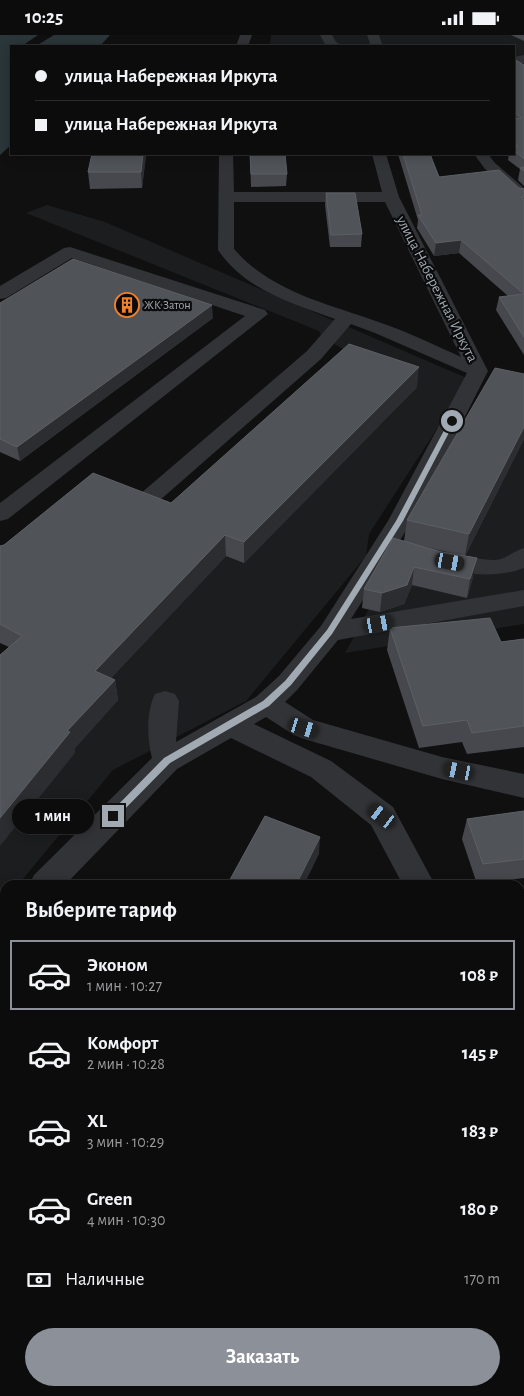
<!DOCTYPE html>
<html lang="ru">
<meta charset="utf-8">
<style>
:root{--surface:#0c0c0d;--page:#151516;--text:#f1f3f6;--muted:#9a9b9d;--line:#2c2c2e;--accent:#8c9099}
body{margin:0;font-family:"Alegreya Sans",sans-serif;background:var(--page);color:var(--text);height:100vh;display:flex;flex-direction:column;font-size:19px;white-space:nowrap}
*{box-sizing:border-box;margin:0}
p{font-size:16px;color:var(--muted)}
.icon{flex:none;width:28px;height:28px;fill:none;stroke:currentColor;stroke-width:2;stroke-linecap:round;stroke-linejoin:round}
.map{position:relative;flex:1;overflow:hidden}
.drawer{position:absolute;left:0px;top:845px;width:525px;height:516px;display:flex;flex-direction:column;background:var(--surface);border-radius:15px 15px 0 0;box-shadow:0 2px 12px #0003,0 0 0 1px var(--line)}
.drawer>*{flex:none}
.top-card{position:absolute;left:10px;top:10px;width:505px;height:110px;border-radius:0px;box-shadow:0 2px 12px #0003,0 0 0 1px var(--line);display:grid;align-content:center;height:110px;padding:0 25px;background:var(--surface)}
.end{position:absolute;width:22px;height:22px;margin:-11px;border:6px solid #a1aab2;background:#111;box-shadow:0 0 0 2px #111}
.from{border-radius:50%}
.bubble{position:absolute;height:35px;border-radius:18px;background:var(--surface);box-shadow:0 2px 12px #0003,0 0 0 1px var(--line);font-size:16px;font-weight:600;line-height:35px;text-align:center}
.car{position:absolute;width:15px;height:30px;margin:-15px -8px;border-radius:6px;box-shadow:0 0 4px 1px #0007;background:linear-gradient(#222 24%,#8ab4d8 0 40%,#222 0 76%,#8ab4d8 0 86%,#222 0)}
.top-card b{display:flex;align-items:center;gap:18px;height:48px;font-size:19px}
.top-card b+b{border-top:1px solid var(--line)}
.top-card i{width:12px;height:12px;background:var(--text)}
ul{padding:0;list-style:none}
li{display:flex;align-items:center;gap:15px;height:70px;margin:0 10px 8px;padding:0 15px;border:2px solid transparent;border-radius:0px}
li div{flex:1}
li b{display:block;font-size:19px}
li em{font-style:normal;font-weight:600}
li.active{border-color:var(--accent)}
li>.icon{width:45px;height:45px;stroke-width:1.5}
h2{padding:0 25px;font-size:22px;line-height:60px}
.pay{display:flex;align-items:center;gap:12px;height:55px;padding:0 25px;font-size:19px}
.pay p{margin-inline-start:auto}
.button{display:flex;gap:10px;margin-top:auto;padding:10px 25px}
.button a{flex:1;height:58px;border-radius:30px;background:var(--accent);color:#fff;font-size:20px;font-weight:600;line-height:58px;text-align:center}
.status{display:flex;justify-content:space-between;align-items:center;height:35px;padding:0 25px;background:var(--surface);direction:ltr}
.status svg{height:14px;fill:currentColor}
.map>svg:first-child{display:block}
.built{fill:#1c1d1e}
.water{fill:#2a363a}
.lines{fill:none;stroke-linecap:round;stroke-linejoin:round}
.minor{fill:#313336;fill-rule:evenodd}
.wall{fill:#46484d;fill-rule:evenodd}
.shaded-wall{fill:#2c2d30}
.building{fill:#505358;stroke:#5c6066}
.route{fill:#a1aab2}
.labels{text-anchor:middle;dominant-baseline:central;stroke-width:4.5;stroke-linejoin:round;paint-order:stroke}
.far-poi-label{font-size:12px;fill:#a1aab2;stroke:#0b0b0c;text-anchor:start}
.street-label{font-size:15px;fill:#a1aab2;stroke:#0b0b0c}
</style>
<div class="status"><b>10:25</b><svg viewBox="0 0 49 12"><path d="M0 12V9h3v3zM5 12V6h3v6zM10 12V3h3v9zM15 12V0h3v12zM26 1h20v11H26zM47 4h2v5h-2z"/></svg></div>
<div class="map">
<svg width="524" height="1361" viewBox="0 0 524 1361">
<rect width="100%" height="100%" fill="#101011"/>
<!-- built -->
<path class="built" d="M271,0H524V41L514,42V11H270Z
M47,170L105,187L469,344L369,499L366,521L246,666L113,735L18,850H5V865L0,871V637L343,314L322,302L319,296L26,178Z
M495,341L524,349V589L345,618Z"/>
<!-- water -->
<path class="water" d="M0,0H38L22,11H11V110L0,120Z
M54,0H110L100,11H36Z"/>
<g class="lines">
<!-- minor -->
<path class="minor" d="M240,0H252L248,11H236Z
M320,0H332L336,7L343,11H326Z
M367,0H379L382,9L380,11H367L370,8Z
M524,20V28L514,30V22Z
M219,119H233L234,157H382L372,119H386L399,162L488,336L412,486L351,584L524,555V571L338,605L297,655L285,667L313,685L442,722L524,739V763L442,744L304,704L294,700L266,682L254,689L331,726L393,772L435,850H403L371,790L311,742L231,703L177,734L65,850H29L34,840L152,723C147,704 146,676 155,659L165,656L175,659L179,666L176,707L256,662L279,641L321,591L388,486L467,338L375,298L351,289L321,324L151,473C139,476 116,470 109,459L112,454L120,452L140,459L307,316L335,284C292,268 245,255 218,215ZM234,167H385L461,322C437,311 412,299 387,290C334,270 273,259 234,214Z
M474,119H488L495,128L524,153V166L518,164L485,134Z
M70,212L265,275L268,279L8,484L0,486V468L245,281L72,223L6,263L0,264V251L64,213Z
M524,513V533C492,545 462,538 430,530L426,524L430,518C449,513 474,526 495,525C506,524 514,516 524,513Z
M5,883V917L0,919V884Z
M520,1101L524,1103V1148L520,1146Z
M524,1191V1232L520,1234V1193Z"/>
</g>
<!-- wall -->
<path class="wall" d="M511,0H524V6Z
M514,24L524,30V151L518,145L520,134L508,125L509,119H514Z
M92,119H146L142,153L90,154L88,137Z
M250,119L287,139L286,151L251,152Z
M398,119H430L439,142L519,153L524,154V320L496,275L499,262L508,261L459,218L434,221L417,193L418,185Z
M326,158L362,199L361,212H330L325,170Z
M0,268L213,283L20,426L0,417Z
M524,339V404L465,521L473,542L467,563L412,550L404,569L380,577L362,573L364,554L404,506L407,485ZM415,509L454,519L442,517Z
M417,352L244,528L226,521L111,643L115,645L118,665L74,714L75,718L9,612L0,608V511L171,468Z
M390,593L501,607L524,604V712L467,719L462,707L419,713L387,615Z
M524,776V843L477,849L462,804L467,784Z
M342,1356H415L416,1361H342L341,1359Z
M479,1356H520L524,1361H481Z"/>
<!-- shaded-wall -->
<path class="shaded-wall" d="M143,119H146V122L142,153L141,137Z
M461,205L459,218L434,221L436,208Z
M212,270L213,283L20,426L17,412Z
M419,332L417,352L244,528V507Z
M524,392V404L465,521L469,499Z
M225,500L226,521L99,656L95,636Z
M477,523L473,542L467,563L470,544Z
M414,532L412,550L404,569L380,577L382,558Z
M115,645L118,665L74,714L75,718L0,811V783L67,696Z
M320,802L319,819L304,850H296Z
M5,1016V1040L0,1047V1023Z
M72,1356H78V1361H72Z"/>
<!-- building -->
<path class="building" d="M514,24L524,30V124L514,115V112L518,111L514,108V84L522,83L514,77Z
M92,119H143L141,137H88Z
M250,119H285L287,139H251Z
M403,119H430L439,142L499,135L519,153L524,154V162H521L524,165V259L461,205L436,208L418,180H422Z
M524,132V136L520,133Z
M326,158H355L362,199L331,200Z
M73,224L212,270L17,412L0,404V268Z
M524,259V302L499,262Z
M349,309L419,332L244,507L225,500L95,636L115,645L67,696L70,697L0,783V620L22,601L0,589V511L4,510L93,438L171,468Z
M495,333L524,339V392L469,499L407,485Z
M393,503L442,517L477,523L470,544L414,532L407,550L382,558L364,554Z
M490,583L501,607L524,604V691L472,698L467,685L423,691L390,593Z
M524,776V824L483,829L467,784Z
M265,781L320,802L296,850H227Z
M2,904L5,905V1016L0,1023V906Z
M5,1259V1356H72V1361H0V1260Z
M524,1332V1361H487L486,1356H520V1333Z
M128,1356H196L197,1361H128Z
M344,1356H415L416,1361H345Z"/>
<!-- route -->
<path class="route" d="M452,384L455,386L403,486L332,599L291,650L269,671L170,728L116,783H110V778L164,723L263,666L285,646L327,595L396,486L449,386Z"/>
<!-- icons -->
<defs>
<symbol id="building-ring" viewBox="-11 -11 22 22"><circle r="9.5" fill="#0b0b0c" stroke="#f0812a" stroke-width="1.5"/><path d="M-4-6H4V6H1V3H-1V6H-4ZM-2.5-4.3h1.7v1.8h-1.7ZM.8-4.3h1.7v1.8H.8ZM-2.5-1h1.7V.8h-1.7ZM.8-1h1.7V.8H.8Z" fill="#f0812a"/></symbol>
</defs>
<g fill-rule="evenodd">
<use href="#building-ring" x="113" y="256" width="28" height="28"/>
</g>
<g class="labels">
<!-- far-poi labels -->
<g class="far-poi-label">
<text x="144" y="270">ЖК Затон</text>
</g>
<!-- street labels -->
<g class="street-label">
<text transform="translate(437 254) rotate(63)">улица Набережная Иркута</text>
</g>
</g>
</svg>
<i class="end from" style="left:452px;top:386px"></i>
<i class="end" style="left:113px;top:781px"></i>
<div class="bubble" style="left:12px;top:764px;width:82px">1 мин</div>
<i class="car" style="left:450px;top:527px;rotate:100deg"></i>
<i class="car" style="left:379px;top:589px;rotate:80deg"></i>
<i class="car" style="left:304px;top:693px;rotate:107deg"></i>
<i class="car" style="left:459px;top:736px;rotate:282deg"></i>
<i class="car" style="left:382px;top:781px;rotate:307deg"></i>
<div class="top-card">
<b><i class="from"></i>улица Набережная Иркута</b>
<b><i></i>улица Набережная Иркута</b>
</div>
<section class="drawer">
<h2>Выберите тариф</h2>
<ul>
<li class="active"><svg class="icon" aria-label="car" viewBox="0 0 24 24"><path d="M5 17H2v-5l4-1 3-4h7l3 4 3 1v5h-3M9 17h6M6 11h13"/><circle cx="7" cy="17" r="2"/><circle cx="17" cy="17" r="2"/></svg><div><b>Эконом</b><p>1 мин · 10:27</p></div><em>108 ₽</em></li>
<li><svg class="icon" aria-label="car" viewBox="0 0 24 24"><path d="M5 17H2v-5l4-1 3-4h7l3 4 3 1v5h-3M9 17h6M6 11h13"/><circle cx="7" cy="17" r="2"/><circle cx="17" cy="17" r="2"/></svg><div><b>Комфорт</b><p>2 мин · 10:28</p></div><em>145 ₽</em></li>
<li><svg class="icon" aria-label="car" viewBox="0 0 24 24"><path d="M5 17H2v-5l4-1 3-4h7l3 4 3 1v5h-3M9 17h6M6 11h13"/><circle cx="7" cy="17" r="2"/><circle cx="17" cy="17" r="2"/></svg><div><b>XL</b><p>3 мин · 10:29</p></div><em>183 ₽</em></li>
<li><svg class="icon" aria-label="car" viewBox="0 0 24 24"><path d="M5 17H2v-5l4-1 3-4h7l3 4 3 1v5h-3M9 17h6M6 11h13"/><circle cx="7" cy="17" r="2"/><circle cx="17" cy="17" r="2"/></svg><div><b>Green</b><p>4 мин · 10:30</p></div><em>180 ₽</em></li>
</ul>
<div class="pay"><svg class="icon" aria-label="cash" viewBox="0 0 24 24"><path d="M3 7h18v10H3z"/><circle cx="12" cy="12" r="2"/></svg>Наличные<p>170 m</p></div>
<div class="button"><a>Заказать</a></div>
</section>
</div>
